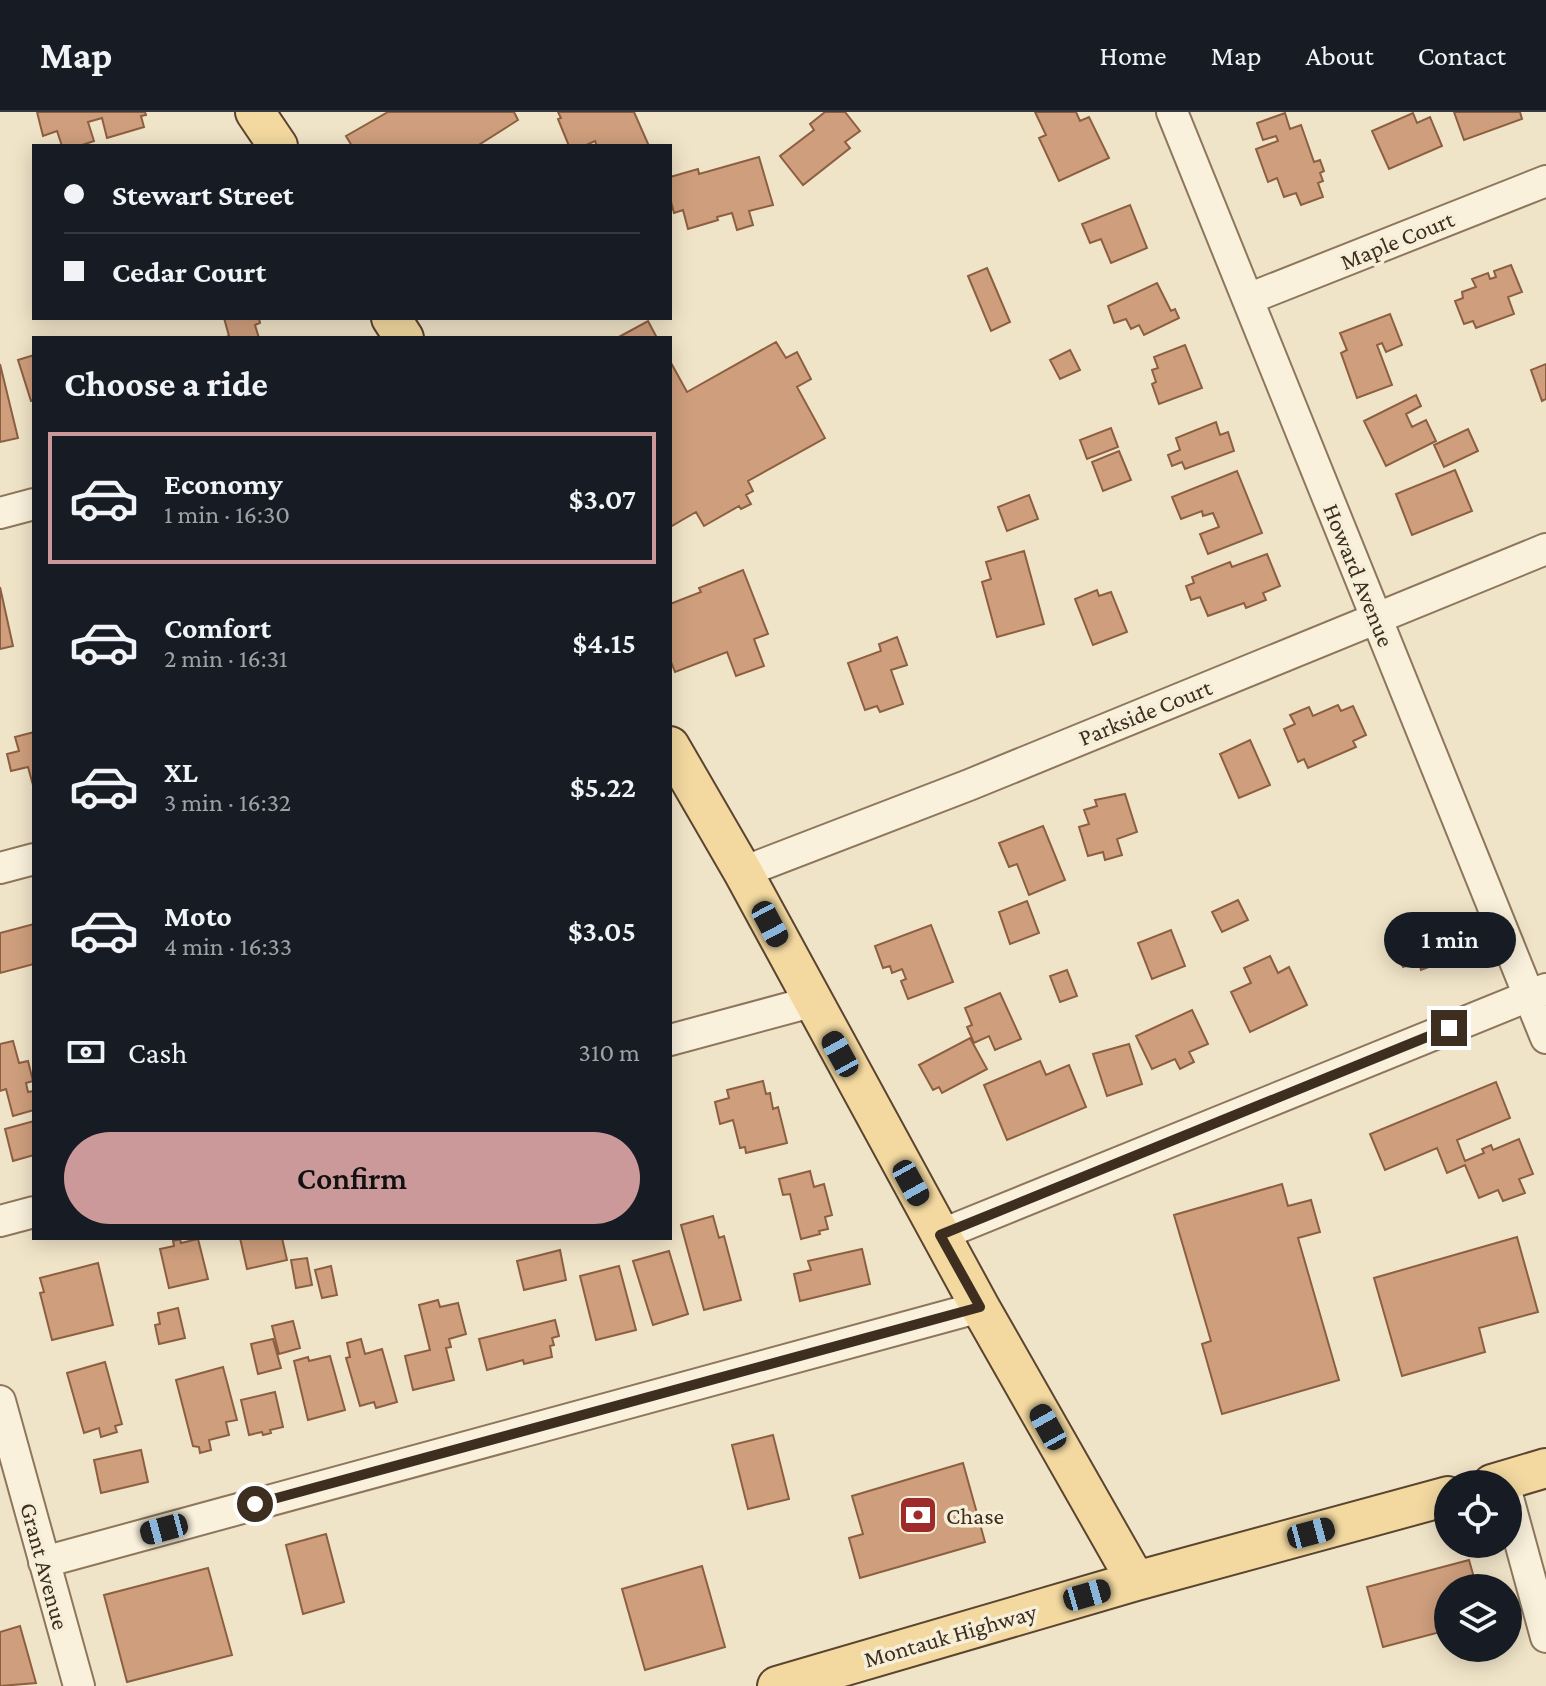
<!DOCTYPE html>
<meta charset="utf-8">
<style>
:root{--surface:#171b24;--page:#20242c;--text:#f1f3f6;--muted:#9ea1a6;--line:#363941;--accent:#cc999b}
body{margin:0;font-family:"Crimson Pro",serif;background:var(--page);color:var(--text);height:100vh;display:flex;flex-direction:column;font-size:30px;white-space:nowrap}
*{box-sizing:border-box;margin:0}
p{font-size:26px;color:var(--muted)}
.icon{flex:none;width:44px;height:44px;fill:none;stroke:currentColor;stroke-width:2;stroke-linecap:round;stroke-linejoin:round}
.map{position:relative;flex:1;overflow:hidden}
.panel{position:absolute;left:32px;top:224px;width:640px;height:904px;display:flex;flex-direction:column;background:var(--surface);border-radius:0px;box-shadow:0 4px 20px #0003}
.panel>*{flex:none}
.hud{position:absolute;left:32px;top:32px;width:640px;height:176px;border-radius:0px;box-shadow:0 4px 20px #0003;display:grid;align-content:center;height:176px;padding:0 32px;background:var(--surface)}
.tools{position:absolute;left:1434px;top:1358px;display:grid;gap:16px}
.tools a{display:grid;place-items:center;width:88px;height:88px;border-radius:50%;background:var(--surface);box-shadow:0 4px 20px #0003;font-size:40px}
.end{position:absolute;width:36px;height:36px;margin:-18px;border:10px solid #3d2e20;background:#fff;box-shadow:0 0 0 4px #fff}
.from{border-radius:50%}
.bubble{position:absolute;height:56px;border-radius:28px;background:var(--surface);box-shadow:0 4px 20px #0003;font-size:26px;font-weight:600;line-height:56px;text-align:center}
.car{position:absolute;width:24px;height:48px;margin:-24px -12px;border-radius:10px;box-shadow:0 0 6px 2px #0007;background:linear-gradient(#222 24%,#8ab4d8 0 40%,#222 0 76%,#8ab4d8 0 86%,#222 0)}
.hud b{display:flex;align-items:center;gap:28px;height:76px;font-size:30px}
.hud b+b{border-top:2px solid var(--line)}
.hud i{width:20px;height:20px;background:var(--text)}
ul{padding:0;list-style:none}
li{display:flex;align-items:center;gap:24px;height:132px;margin:0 16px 12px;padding:0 16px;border:4px solid transparent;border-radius:0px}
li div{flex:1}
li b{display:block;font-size:30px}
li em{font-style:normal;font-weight:600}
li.active{border-color:var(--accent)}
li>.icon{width:72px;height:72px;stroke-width:1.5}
h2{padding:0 32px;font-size:36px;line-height:96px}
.pay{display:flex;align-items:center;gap:20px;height:88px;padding:0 32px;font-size:30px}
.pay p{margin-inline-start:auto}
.primary-button{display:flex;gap:16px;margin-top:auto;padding:16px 32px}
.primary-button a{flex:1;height:92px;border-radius:48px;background:var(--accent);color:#111;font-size:32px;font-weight:600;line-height:92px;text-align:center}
header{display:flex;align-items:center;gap:48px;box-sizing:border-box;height:112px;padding:0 40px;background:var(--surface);border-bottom:2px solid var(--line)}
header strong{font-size:38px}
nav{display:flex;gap:44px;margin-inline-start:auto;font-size:28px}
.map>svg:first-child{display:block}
.building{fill:#cf9f7d;stroke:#8d5f41;stroke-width:2}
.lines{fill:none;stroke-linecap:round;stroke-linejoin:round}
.minor-casing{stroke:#8d765c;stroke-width:34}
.major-casing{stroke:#5b4430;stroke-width:42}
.minor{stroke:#faf1dc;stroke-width:30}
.major{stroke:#f3d9a0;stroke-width:38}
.route{stroke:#3d2e20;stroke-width:10}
.labels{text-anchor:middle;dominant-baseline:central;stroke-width:7;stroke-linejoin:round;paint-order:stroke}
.street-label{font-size:24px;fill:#3d2e20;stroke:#f7eed8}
.poi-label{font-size:24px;fill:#3d2e20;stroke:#f7eed8;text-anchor:start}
</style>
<header>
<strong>Map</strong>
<nav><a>Home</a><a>Map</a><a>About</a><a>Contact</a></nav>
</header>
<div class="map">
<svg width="1546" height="1574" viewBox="0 0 1546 1574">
<rect width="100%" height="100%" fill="#f0e4c8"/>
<!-- building -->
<path class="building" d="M37,0H145L146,3L141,4L144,15L107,26L102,6L88,10L94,29L79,34H62L57,19L43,24Z
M388,0H514L518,8L477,34H352L346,24Z
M558,0H634L649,34H597L595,29L584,34H569L558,7L561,6Z
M825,0H845L860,19L845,30L850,36L803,73L780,44L814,18L810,12Z
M1035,0H1076L1080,9L1089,5L1109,46L1059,69L1039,26L1046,23Z
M1454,0H1520L1522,7L1464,28Z
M1285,1L1290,17L1301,13L1314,50L1320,48L1324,59L1320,61L1323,69L1318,71L1323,85L1301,93L1296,81L1284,85L1277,66L1268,70L1256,37L1278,29L1276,24L1263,28L1257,11Z
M1413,1L1417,11L1430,5L1442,34L1389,57L1372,19Z
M759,45L773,93L749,99L753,113L737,118L732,101L717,105L718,108L688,117L683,98L674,101L670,86V65L698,57L699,62Z
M1130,93L1147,136L1111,151L1101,127L1090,131L1082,112Z
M1511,153L1522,180L1508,185L1514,202L1476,216L1473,209L1464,212L1455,189L1463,186L1462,180L1476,175L1472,167L1488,161L1490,167L1496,165L1494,159Z
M987,156L1010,210L991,219L968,164Z
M1157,171L1171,199L1175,197L1179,206L1144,223L1139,213L1131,217L1126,207L1114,211L1108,194Z
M1390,202L1402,233L1386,240L1382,231L1377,233L1392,273L1357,286L1341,241L1347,238L1340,221Z
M224,206H259L260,211L255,213L259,226H223L229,224Z
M648,209L657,226H617Z
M776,230L786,246L797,240L811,267L797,275L825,326L748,369L753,379L746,383L751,392L741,397L739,394L704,414L696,400L670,415V249L687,280Z
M1185,233L1202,276L1159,292L1152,272L1156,270L1152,258L1158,256L1154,245Z
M1070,238L1080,258L1060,267L1050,248Z
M34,243V288L31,289L18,248Z
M0,252L18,326L0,330Z
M1546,252V287L1542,289L1531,258Z
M1416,283L1421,294L1406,302L1412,315L1426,308L1436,329L1386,354L1364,309Z
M1216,310L1220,323L1228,320L1234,339L1185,357L1182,350L1172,354L1168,343L1180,338L1176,326Z
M1111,316L1118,335L1087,347L1080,328Z
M1468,317L1478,339L1444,355L1434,333Z
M1119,339L1131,368L1103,379L1092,350Z
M1455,358L1472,399L1412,423L1396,382Z
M1237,359L1262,421L1208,442L1200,422L1219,415L1213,401L1203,404L1202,399L1181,407L1172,385Z
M1029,383L1038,407L1007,419L998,395Z
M1024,439L1044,512L997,525L982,470L991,467L986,450Z
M1267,442L1280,474L1263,481L1266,488L1246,496L1244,491L1208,504L1200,485L1191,488L1186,474L1194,471L1192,465L1230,450L1232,455Z
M743,458L768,522L754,527L764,554L736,564L727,540L675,560L670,547V492L701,480L699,476Z
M0,475L13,534L0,537Z
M1097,478L1099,484L1111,480L1127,520L1093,533L1075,487Z
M897,525L907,553L891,558L903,592L880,600L877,594L865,598L848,551L881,539L879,532Z
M1338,593L1341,599L1353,594L1366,623L1353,629L1356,635L1308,656L1304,647L1298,650L1284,617L1295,612L1290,603L1309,595L1313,604Z
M34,620V672L33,673L28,655L11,659L7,642L19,639L15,625Z
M1250,628L1270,673L1239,686L1220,642Z
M1125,682L1137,720L1117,727L1122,743L1105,748L1103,740L1088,744L1079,715L1089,712L1084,698L1097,694L1095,688Z
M1043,714L1065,768L1029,783L1017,752L1009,755L999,731Z
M1238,788L1248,808L1222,820L1212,800Z
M1027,789L1039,821L1010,832L999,800Z
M1431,804L1444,839L1434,843L1437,852L1421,858L1419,850L1403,855L1390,819Z
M34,812V852L0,861V821Z
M931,813L953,870L908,887L901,869L906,867L902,857L892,861L890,854L883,856L875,834Z
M1171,818L1185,854L1152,867L1138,831Z
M1270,844L1278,861L1289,855L1307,893L1250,920L1231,880L1251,871L1244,856Z
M1067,858L1077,884L1060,890L1050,864Z
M1000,881L1021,927L995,938L989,924L974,931L967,915L972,913L965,896Z
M1192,898L1208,932L1189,940L1194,950L1180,957L1175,947L1152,957L1136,924Z
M970,926L987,957L942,981L939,975L933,978L919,953Z
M13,929L19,951L28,949L33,969L26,971L28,980L34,979V998L13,1004L6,977L0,979V932Z
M1129,932L1142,972L1107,984L1093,942Z
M1040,949L1046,963L1069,953L1086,995L1007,1028L984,973Z
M763,969L766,982L770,981L773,997L778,995L787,1031L746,1041L745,1035L740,1036L733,1008L720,1012L715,990L729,986L727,978Z
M1496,970L1510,1006L1457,1028L1465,1049L1484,1041L1482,1037L1491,1033L1493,1038L1519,1027L1533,1062L1519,1067L1525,1081L1503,1089L1498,1078L1479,1086L1465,1053L1447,1061L1437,1036L1385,1058L1370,1022Z
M34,1009V1043L13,1049L5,1017Z
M810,1059L814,1075L824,1072L832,1103L825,1105L828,1117L819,1119L820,1122L801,1127L790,1082L783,1083L779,1067Z
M1282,1072L1288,1094L1311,1088L1320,1120L1298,1126L1339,1268L1222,1302L1202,1232L1211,1229L1174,1103Z
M713,1104L719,1126L724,1124L741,1188L704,1198L681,1113Z
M1517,1125L1538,1200L1479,1216L1485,1240L1402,1264L1374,1166Z
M240,1126H282L287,1148L247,1157Z
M180,1127L181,1131L198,1127L208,1167L169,1176L160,1137L174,1134L173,1129Z
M862,1137L870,1172L800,1189L794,1162L811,1158L808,1149Z
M560,1138L566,1168L524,1178L517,1149Z
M669,1139L688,1202L653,1213L633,1149Z
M307,1146L312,1173L296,1176L291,1148Z
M98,1151L113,1213L52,1228L40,1181L44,1180L40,1166Z
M331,1154L337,1183L322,1186L315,1158Z
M619,1154L636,1218L596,1228L580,1164Z
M438,1188L440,1195L458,1191L466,1222L449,1227L451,1235L446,1236L454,1268L413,1278L405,1244L430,1238L419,1193Z
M178,1196L185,1226L159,1232L155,1213L160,1212L158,1201Z
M555,1208L559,1224L552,1226L554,1233L550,1234L552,1245L524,1252L523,1248L487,1258L479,1227Z
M293,1209L300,1236L279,1242L272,1214Z
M273,1227L281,1256L258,1262L251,1232Z
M361,1227L365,1242L382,1237L397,1290L376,1296L374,1290L360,1294L346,1246L350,1245L347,1231Z
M330,1244L345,1298L308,1308L294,1249L308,1245L309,1249Z
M105,1250L122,1312L115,1314L117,1320L101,1325L99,1316L84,1321L67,1261Z
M223,1255L237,1308L226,1310L229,1323L209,1328L211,1338L200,1341L199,1335L193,1334L176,1268Z
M275,1280L283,1315L270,1318L271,1321L263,1323L262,1320L249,1323L241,1288Z
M773,1323L789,1387L748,1397L732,1333Z
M141,1338L148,1370L101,1381L94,1348Z
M963,1351L985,1430L860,1466L849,1426L863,1422L852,1384Z
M326,1422L344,1490L303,1502L286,1433Z
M1469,1448L1477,1476H1448V1518L1383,1535L1367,1475Z
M702,1454L725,1535L645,1558L622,1477Z
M208,1456L232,1543L127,1570L104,1483Z
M20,1514L36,1571L0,1574V1520Z"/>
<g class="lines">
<defs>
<path id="minor" d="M1172,0L1546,926
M1248,187L1546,69
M0,401L34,392
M0,756L34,747
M743,760L969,673L1546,437
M670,928L811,890
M0,1109L34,1100
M940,1123L1546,877
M0,1289L79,1574
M1508,1386L1546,1525
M44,1450L980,1195"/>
<path id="major" d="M255,0L278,34
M391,206L404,226
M670,634L743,760L980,1195L1136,1469
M1492,1372L1546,1356
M777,1574L1136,1469L1448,1384"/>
</defs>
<!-- minor casing -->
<use href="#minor" class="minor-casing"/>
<!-- major casing -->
<use href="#major" class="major-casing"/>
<!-- minor -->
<use href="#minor" class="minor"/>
<!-- major -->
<use href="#major" class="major"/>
</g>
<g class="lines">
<!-- route -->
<path class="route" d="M255,1392L980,1195L940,1123L1449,916"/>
</g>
<!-- icons -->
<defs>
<symbol id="bank-square" viewBox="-11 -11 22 22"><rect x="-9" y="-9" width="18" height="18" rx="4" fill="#9e2a2b" stroke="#f7eed8"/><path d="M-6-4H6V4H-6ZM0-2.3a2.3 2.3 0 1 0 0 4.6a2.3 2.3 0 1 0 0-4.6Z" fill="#fff"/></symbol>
</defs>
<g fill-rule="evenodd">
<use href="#bank-square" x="896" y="1381" width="44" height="44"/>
</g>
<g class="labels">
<!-- street labels -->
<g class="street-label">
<text transform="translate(1397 128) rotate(-22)">Maple Court</text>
<text transform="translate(1359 463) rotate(68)">Howard Avenue</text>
<text transform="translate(1145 600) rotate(-22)">Parkside Court</text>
<text transform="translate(45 1454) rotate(75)">Grant Avenue</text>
<text transform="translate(950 1523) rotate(-16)">Montauk Highway</text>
</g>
<!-- poi labels -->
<g class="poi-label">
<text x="946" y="1403">Chase</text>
</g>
</g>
</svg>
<div class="tools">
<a><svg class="icon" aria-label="locate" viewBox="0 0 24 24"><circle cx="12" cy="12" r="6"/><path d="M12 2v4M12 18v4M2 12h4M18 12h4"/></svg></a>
<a><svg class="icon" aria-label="layers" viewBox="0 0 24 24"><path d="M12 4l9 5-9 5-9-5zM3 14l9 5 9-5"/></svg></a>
</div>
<i class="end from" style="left:255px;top:1392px"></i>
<i class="end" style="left:1449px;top:916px"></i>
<div class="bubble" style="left:1384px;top:800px;width:132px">1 min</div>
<i class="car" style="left:770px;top:812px;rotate:152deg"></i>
<i class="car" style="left:840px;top:942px;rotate:331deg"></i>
<i class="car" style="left:911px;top:1071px;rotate:151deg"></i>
<i class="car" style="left:1048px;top:1315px;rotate:331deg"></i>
<i class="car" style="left:164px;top:1417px;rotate:255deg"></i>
<i class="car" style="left:1311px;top:1421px;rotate:75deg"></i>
<i class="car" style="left:1087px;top:1483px;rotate:74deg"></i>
<div class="hud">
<b><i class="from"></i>Stewart Street</b>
<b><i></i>Cedar Court</b>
</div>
<section class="panel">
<h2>Choose a ride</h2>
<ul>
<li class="active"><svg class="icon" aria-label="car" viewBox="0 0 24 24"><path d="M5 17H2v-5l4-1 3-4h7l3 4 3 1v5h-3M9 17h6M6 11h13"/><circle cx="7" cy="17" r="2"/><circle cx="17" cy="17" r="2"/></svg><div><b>Economy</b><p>1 min · 16:30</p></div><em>$3.07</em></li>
<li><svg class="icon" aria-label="car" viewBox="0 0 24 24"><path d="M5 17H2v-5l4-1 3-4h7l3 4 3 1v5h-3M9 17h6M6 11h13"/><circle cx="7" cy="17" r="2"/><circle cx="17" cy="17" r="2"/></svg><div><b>Comfort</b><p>2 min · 16:31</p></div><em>$4.15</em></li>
<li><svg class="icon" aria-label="car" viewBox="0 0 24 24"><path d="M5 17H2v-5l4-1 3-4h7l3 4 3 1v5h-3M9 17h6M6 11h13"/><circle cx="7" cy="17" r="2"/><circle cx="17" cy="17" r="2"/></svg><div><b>XL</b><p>3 min · 16:32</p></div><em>$5.22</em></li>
<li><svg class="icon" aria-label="car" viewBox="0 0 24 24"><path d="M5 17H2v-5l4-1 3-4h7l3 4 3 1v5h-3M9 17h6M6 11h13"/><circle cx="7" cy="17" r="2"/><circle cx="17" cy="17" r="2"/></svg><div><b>Moto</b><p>4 min · 16:33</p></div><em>$3.05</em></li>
</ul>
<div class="pay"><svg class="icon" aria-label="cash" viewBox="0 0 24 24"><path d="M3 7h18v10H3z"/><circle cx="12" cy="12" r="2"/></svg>Cash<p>310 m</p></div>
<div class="primary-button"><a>Confirm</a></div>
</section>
</div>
